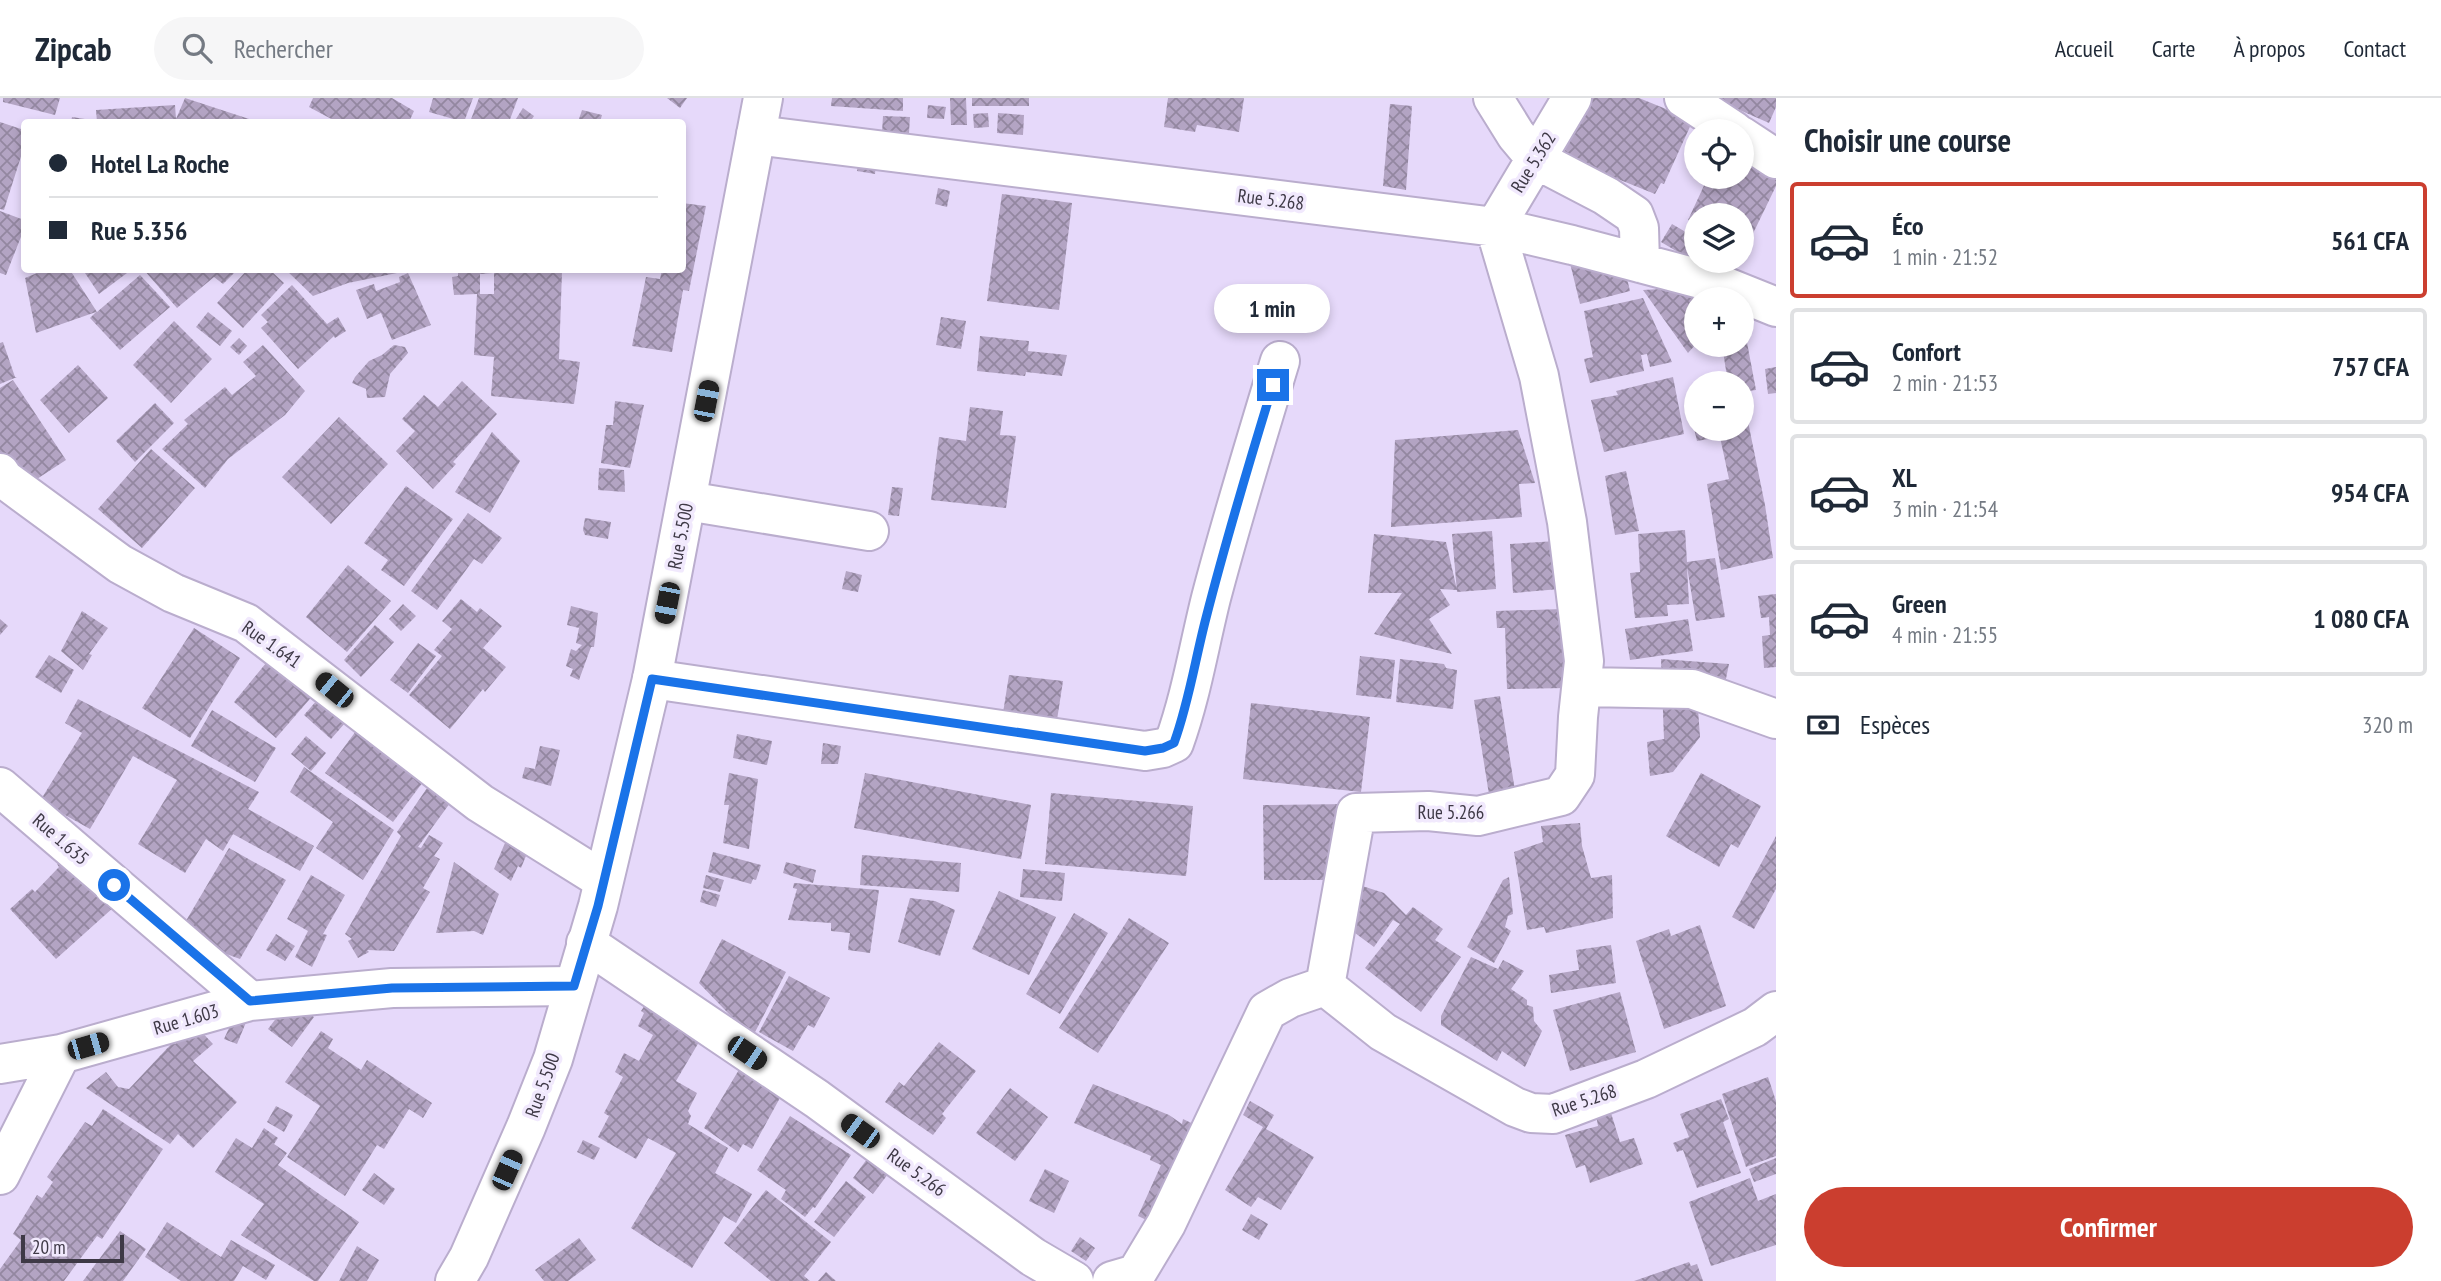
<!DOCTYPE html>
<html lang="fr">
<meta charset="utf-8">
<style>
:root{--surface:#fff;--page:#f6f6f7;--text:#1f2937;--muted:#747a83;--line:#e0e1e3;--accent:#cb3e2f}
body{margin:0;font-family:"PT Sans Narrow",sans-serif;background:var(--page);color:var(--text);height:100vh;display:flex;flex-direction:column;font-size:26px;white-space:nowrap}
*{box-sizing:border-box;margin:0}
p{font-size:23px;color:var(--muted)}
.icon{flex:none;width:38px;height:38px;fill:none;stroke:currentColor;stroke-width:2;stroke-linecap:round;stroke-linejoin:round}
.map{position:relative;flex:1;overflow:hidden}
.details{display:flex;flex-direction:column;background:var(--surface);width:665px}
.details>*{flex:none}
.hud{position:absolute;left:21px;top:21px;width:665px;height:154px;border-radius:7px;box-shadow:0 4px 10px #0003;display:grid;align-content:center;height:154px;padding:0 28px;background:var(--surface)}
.fabs{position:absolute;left:1684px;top:21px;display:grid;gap:14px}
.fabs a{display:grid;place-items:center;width:70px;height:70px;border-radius:50%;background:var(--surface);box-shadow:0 4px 10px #0003;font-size:35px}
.scale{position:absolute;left:21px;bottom:18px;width:103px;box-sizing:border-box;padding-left:7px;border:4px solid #3e3946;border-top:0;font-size:19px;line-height:24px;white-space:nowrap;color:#3e3946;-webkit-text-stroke:5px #f1e9fd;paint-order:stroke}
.end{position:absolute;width:32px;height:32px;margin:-16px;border:9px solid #1a73e8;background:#fff;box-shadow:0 0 0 4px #fff}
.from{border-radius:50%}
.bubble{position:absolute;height:49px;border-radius:24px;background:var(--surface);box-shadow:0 4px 10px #0003;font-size:23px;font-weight:600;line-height:49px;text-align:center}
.car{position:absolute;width:21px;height:42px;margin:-21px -10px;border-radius:9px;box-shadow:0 0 5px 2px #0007;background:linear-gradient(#222 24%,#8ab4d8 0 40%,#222 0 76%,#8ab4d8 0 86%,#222 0)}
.hud b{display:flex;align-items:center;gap:24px;height:66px;font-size:26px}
.hud b+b{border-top:2px solid var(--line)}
.hud i{width:18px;height:18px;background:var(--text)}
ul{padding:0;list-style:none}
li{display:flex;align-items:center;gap:21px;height:116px;margin:0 14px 10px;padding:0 14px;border:4px solid var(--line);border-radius:7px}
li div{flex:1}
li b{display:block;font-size:26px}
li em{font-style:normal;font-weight:600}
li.current{border-color:var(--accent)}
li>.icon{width:63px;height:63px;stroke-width:1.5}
h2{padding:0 28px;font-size:32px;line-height:84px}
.pay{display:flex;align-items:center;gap:18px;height:77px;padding:0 28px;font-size:26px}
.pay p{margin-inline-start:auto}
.primary-button{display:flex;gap:14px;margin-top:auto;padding:14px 28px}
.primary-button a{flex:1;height:80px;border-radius:42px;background:var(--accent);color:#fff;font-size:28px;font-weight:600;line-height:80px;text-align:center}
header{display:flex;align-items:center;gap:42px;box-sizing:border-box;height:98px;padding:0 35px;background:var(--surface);border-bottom:2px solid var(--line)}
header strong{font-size:33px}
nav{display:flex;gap:38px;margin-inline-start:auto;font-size:24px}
.search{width:490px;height:63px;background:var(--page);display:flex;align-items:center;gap:18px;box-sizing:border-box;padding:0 24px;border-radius:38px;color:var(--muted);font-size:26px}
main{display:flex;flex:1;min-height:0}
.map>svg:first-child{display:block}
.building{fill:url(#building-cross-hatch)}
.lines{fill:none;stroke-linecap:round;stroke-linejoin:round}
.minor-casing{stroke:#baadcd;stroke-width:42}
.secondary-casing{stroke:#baadcd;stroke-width:42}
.minor{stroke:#fff;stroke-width:38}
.secondary{stroke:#fff;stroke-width:38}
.route{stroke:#1a73e8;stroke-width:9}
.labels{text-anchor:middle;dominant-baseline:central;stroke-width:7;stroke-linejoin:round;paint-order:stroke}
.street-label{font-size:19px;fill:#3e3946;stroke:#f1e9fd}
</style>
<header>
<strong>Zipcab</strong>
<div class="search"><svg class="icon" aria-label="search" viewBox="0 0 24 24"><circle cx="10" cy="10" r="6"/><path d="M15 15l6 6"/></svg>Rechercher</div>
<nav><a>Accueil</a><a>Carte</a><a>À propos</a><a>Contact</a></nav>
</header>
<main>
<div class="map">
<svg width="1776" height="1183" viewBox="0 0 1776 1183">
<defs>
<pattern id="building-cross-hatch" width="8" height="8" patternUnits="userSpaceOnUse" patternTransform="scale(1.75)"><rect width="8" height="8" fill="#b3a4c3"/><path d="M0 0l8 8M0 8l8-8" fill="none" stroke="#9387a0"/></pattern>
</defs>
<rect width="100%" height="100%" fill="#e6d9fa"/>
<!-- building -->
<path class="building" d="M3,0H60L55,17L3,4Z
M185,0L258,24H97L96,12L175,7L176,21Z
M313,0H392L414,13L409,24H337L309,9Z
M433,0H473L464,24L429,14Z
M479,0H518L509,24H470Z
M667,0H687L680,10Z
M832,0H903V13L831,8Z
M950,0H966L967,27H951Z
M972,0H1029V8H972Z
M1168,0H1244L1239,34L1197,27L1195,34L1164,29Z
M1581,0H1639L1693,22L1664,86L1661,85L1655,96L1563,59Z
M1720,0H1776V9L1769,25L1719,3Z
M1390,6L1412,8L1406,92L1383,88Z
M928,7L946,9L944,21L927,20Z
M523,10L534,18L530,24H514Z
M582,12L602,17L600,24H578Z
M988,15L989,29L974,30L973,16Z
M998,15L1024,17L1023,37L997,35Z
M883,18L910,19L909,35L882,34Z
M72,19L85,21V24H71Z
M0,24L24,32V49L4,112L0,111Z
M1741,50L1776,67V88L1746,150L1741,147V117H1696V126L1688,122L1708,79H1741Z
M858,63L876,65L875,76L857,73Z
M938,90L950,93L947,109L935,106Z
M1002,96L1072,105L1059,212L987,203Z
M682,105L706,108L689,193L683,192L672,254L632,248L646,179L660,181L662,172H682Z
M0,113L24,122V131L6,177L0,175Z
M1672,126L1696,140V147L1688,160L1661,144Z
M1620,151L1630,193L1580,206L1570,165Z
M41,172H70L97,214L140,177L170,209L120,252L90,220L96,214L36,235L25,180L42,173Z
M83,172H131L99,196Z
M144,172H237L223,186L214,179L177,210Z
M247,172H270L284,185L243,230L217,205Z
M286,172H397V175L348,185L313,198Z
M458,172H492L493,175L480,176V196H494V172L562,173L559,261L580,264L574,306L491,298L494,259L474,257L477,196L454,197L452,179L458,178Z
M408,175L431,227L392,242L381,215L367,221L356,192L374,186L376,193L400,184L399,179Z
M292,187L327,226L338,219L346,233L335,240L334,238L298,271L261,230L268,224L261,217Z
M1695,189L1696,246L1688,255L1643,192Z
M1643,200L1672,264L1650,269L1647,256L1641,257L1644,273L1590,285L1584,261L1593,259L1584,213Z
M1741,213L1756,292L1741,294V285H1728L1722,247H1741Z
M208,214L232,233L220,248L196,229Z
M941,219L966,223L961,251L936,247Z
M174,223L212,261L171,305L133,267Z
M980,238L1029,243L1028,253L1067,257L1062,278L1026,274L1025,278L977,273Z
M239,240L247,248L239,257L230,249Z
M3,244L15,279H17L0,286V245Z
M263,247L305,293L285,317L228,361L205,390L162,351L188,326L184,322L225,289L232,297L256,278L243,264Z
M394,247L405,249L408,255L390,276L385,299L367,300L366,291L352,285L355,279L369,263L382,257Z
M78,267L108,300L69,335L40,302Z
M1776,269V295L1768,296L1765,271Z
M1673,279L1684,336L1604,354L1591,302L1618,297L1616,293Z
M13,282L66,362L23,390L0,356V290Z
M462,283L497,316L453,364L456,366L433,391L396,353L415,333L402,321L424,297L438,309Z
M615,303L644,307L630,370L601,365L606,327H613Z
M155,305L174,325L135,364L116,343Z
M970,309L1003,313L1000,337L1016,338L1006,410L931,402L939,339L966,343Z
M1745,309L1765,407L1773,460L1721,472L1707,386L1729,381L1720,339L1697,343L1692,322H1696V331H1741V311Z
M339,319L388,366L331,426L282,379Z
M1518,332L1535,385L1519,386L1522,419L1391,429L1395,342Z
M492,334L520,363L490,415L455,394Z
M151,351L195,390L142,450L98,411Z
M599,370L624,372L625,394L598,392Z
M1626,373L1639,433L1615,437L1605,378Z
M406,388L453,421L404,488L381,472L388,462L364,445Z
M892,389L903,390L899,418L888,417Z
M468,415L502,440L482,466L474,461L437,512L411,493Z
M585,420L611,424L608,441L585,437L583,432Z
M1685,432L1687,464L1715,460L1725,519L1696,523L1687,469L1689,506L1667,507L1668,518L1635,520L1630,475L1640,474L1638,436Z
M1492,433L1496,491L1457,494L1452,436Z
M1374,436L1446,444L1457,492L1440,491L1450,507L1429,521L1452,556L1374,536L1402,495H1368Z
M1557,443L1560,491L1513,495L1510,446Z
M348,467L391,503L347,554L306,519Z
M846,473L862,477L858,494L842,491Z
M1776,496V569L1764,570L1762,538L1770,537L1769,519L1761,520L1758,498Z
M461,501L477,514L480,510L502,528L483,550L506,569L485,594L483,591L450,631L409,597L442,558L434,552L452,531L442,523Z
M403,506L416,518L401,533L389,521Z
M571,508L598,515L594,549H591L579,582L570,578L573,571L566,568L571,551L576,553L582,547L576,545L579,530L567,527Z
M1563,511L1566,590L1507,591L1505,530H1497L1496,513Z
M82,513L108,530L89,556L92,557L83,572L61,553Z
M0,521L8,528L0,537Z
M1688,521L1693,553L1630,562L1625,531Z
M375,527L394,544L361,579L344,562Z
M194,530L240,560L190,640L142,610Z
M418,545L436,558L408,595L390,582Z
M49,557L74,572L61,595L35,579Z
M1360,558L1395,562L1391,601L1356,597Z
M271,559L315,595L276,640L234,604Z
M1400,561L1444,566L1446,570L1457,572L1453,611L1396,604Z
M1661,561L1729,566L1720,610L1698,611L1700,639L1673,674L1650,678L1647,644L1664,641Z
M1009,577L1063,583L1057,622L1003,615Z
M333,584L360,608L331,641L304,617Z
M1500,598L1516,699L1490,703L1474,602Z
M78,601L259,694L248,711L314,748L300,773L233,736L223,753L206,741L185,775L138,746L177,682L133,658L90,731L40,703L82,635L65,625Z
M1251,605L1370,619L1361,694L1243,681Z
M373,610L441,660L393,724L325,675Z
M212,612L276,650L255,684L191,648Z
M737,636L772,643L767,667L733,660Z
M306,638L326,655L311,673L291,656Z
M823,645L841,648L838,666H821Z
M540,648L560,652L551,688L522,680L525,669L535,671Z
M304,669L394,732L363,782L316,750L333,724L290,694Z
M438,674L461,690L418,749L421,750L429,737L443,745L434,758L440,761L423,790L430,794L394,853L367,852L369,854L358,860L348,843L352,841L345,836L401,738L397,734Z
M729,675L758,681L749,751L723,745L729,707H724Z
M865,675L1031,707L1021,761L854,730Z
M1701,675L1761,708L1738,750L1731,746L1719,769L1666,738Z
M1051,695L1193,708L1186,778L1045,766Z
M1350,706L1351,782H1264L1263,707Z
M1580,725L1582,748L1591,780L1612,777L1613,820L1546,835L1544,829L1527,832L1514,754L1543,744L1541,728Z
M510,733L528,753L521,770L518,768L511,783L494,771Z
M1776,738V791L1754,831L1732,819Z
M77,749L124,800L56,861L10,811L32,791L35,794L59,769L57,766Z
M229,750L286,782L240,861L177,838Z
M713,754L761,767L756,782L753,781L751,786L708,774Z
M862,757L961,765L959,794L860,787Z
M454,764L499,796L483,837L474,833L436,835Z
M786,764L816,772L813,785L783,775Z
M1023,771L1065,775L1062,803L1020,799Z
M311,777L345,797L323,836L327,837L312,869L295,859L308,833L287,821Z
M706,777L724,782L720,794L703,790Z
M1509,779L1513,816L1508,818L1505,829L1511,833L1494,865L1467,849L1503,782Z
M794,785L879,792L870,855L848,852L850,835L831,833V825L788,822L797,791L793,790Z
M1353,785L1384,795L1406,817L1413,809L1443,831L1435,842L1461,859L1421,914L1365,870L1400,826L1393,822L1374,849L1355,835L1357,821L1347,813Z
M703,792L720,797L716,809L700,804Z
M999,793L1056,819L1029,877L972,851Z
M910,800L935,803L955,812L940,858L898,844Z
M1074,815L1108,835L1060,916L1026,896Z
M1129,820L1169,845L1098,955L1059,930Z
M1700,827L1726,908L1664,931L1636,843L1669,831L1671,838Z
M276,836L295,848L285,863L266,852Z
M722,841L786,874L752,940L699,885Z
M1611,847L1616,885L1551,895L1549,877L1579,872L1576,852Z
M1471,859L1498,871L1503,862L1524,873L1511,891L1527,902V907L1533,909L1534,923L1542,933L1525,969L1502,953L1497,963L1441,927V918Z
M789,878L830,900L814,930L808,927L793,953L759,934Z
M1620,894L1636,954L1570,973L1553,912Z
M290,902L314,919L292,949L268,931Z
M647,904L699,944L676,983L697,995L688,1013L691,1018L688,1026L728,1050L715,1075L752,1096L736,1125L724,1118L692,1170L631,1130L676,1055L648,1040L636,1061L598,1039L609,1018L604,1015L623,979L615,974L624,955L639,963L653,937L638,928L644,915L641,913Z
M235,917L247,922L237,946L224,941Z
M196,928L213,946L193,963L237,1004L193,1050L178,1036L170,1046L86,990L106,974L118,989L129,991L173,944L175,946Z
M321,933L333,941L328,950L361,972L367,962L432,1005L423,1020L409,1011L384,1051L377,1047L345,1098L287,1059L320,1008L285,984Z
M939,944L976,973L942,1016L946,1020L933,1037L885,1004L899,984L904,988Z
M740,970L781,998L752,1051L743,1046L738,1054L704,1030Z
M1768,979L1776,1003V1058L1746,1069L1722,996Z
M1093,986L1169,1017L1182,1026L1183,1021L1208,1033L1159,1128L1138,1118L1161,1067L1150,1062L1151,1058L1074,1025Z
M1010,990L1048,1019L1015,1063L976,1035Z
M1721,1001L1729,1021L1723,1024L1741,1075L1697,1090L1683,1052L1677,1054L1673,1045L1689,1039L1680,1016Z
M1250,1003L1274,1017L1266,1031L1314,1059L1281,1112L1258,1099L1251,1109L1225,1092L1263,1029L1243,1017Z
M276,1008L293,1017L284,1034L267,1024Z
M103,1011L163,1051L102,1141L97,1138L64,1183H0V1171L21,1142L13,1136L37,1097L42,1100L53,1084L47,1079L85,1024L92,1028Z
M1611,1015L1620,1044L1634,1040L1643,1066L1590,1085L1585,1067L1576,1070L1565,1037L1598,1028L1596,1017Z
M790,1018L851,1057L815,1110L813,1109L805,1119L781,1101L786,1092L757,1072Z
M264,1030L278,1040L274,1046L287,1055L278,1067L359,1124L318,1183H314L241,1137L264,1106L215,1074L236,1040L252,1050Z
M583,1042L600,1050L594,1062L577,1054Z
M870,1057L891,1072L873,1096L853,1080Z
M1776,1060V1076L1754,1084L1749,1071Z
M1045,1071L1069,1083L1054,1115L1029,1103Z
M374,1075L395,1091L384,1107L362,1092Z
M1750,1080L1758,1103L1776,1096V1147L1711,1168L1689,1104Z
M846,1083L866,1099L834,1139L814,1124Z
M766,1092L831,1144L804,1178L810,1183H771L724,1145Z
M1251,1116L1268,1126L1259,1142L1242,1132Z
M167,1124L221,1159L231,1142L275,1167L266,1182L243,1168L234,1183H181L145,1159Z
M120,1133L146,1151L123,1183H83Z
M1080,1139L1095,1150L1086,1163L1071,1153Z
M579,1140L596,1162L568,1183H544L535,1172Z
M357,1148L379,1162L367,1183H339Z
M1689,1164L1691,1168L1697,1166L1703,1183H1634Z
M826,1174L836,1183H818Z"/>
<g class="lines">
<defs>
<path id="minor" d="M1493,0L1516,37L1537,62L1606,98L1634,117L1639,130L1640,165
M1684,0L1734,33
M756,37L1495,129L1572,147L1719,186L1776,209
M1741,38L1776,61
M0,375L4,381L120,466L173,495L246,525L480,705L603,782
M687,403L869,433
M652,581L1145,653L1163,650L1174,645C1191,598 1199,548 1211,500C1232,420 1256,342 1280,263
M1583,589L1692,591L1776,621
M0,689L250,903
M586,845L817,1001L1033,1159L1074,1183
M1325,888L1383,934L1515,1009L1531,1015L1553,1016L1646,981L1755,929L1776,913
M0,966L61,956
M0,1077L61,956L250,903L392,890L574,888
M1112,1183L1136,1176L1166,1126L1267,913L1290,900L1325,888L1356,715L1428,713L1478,718L1561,698L1575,677L1578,619L1584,563L1567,424L1539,278L1495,129L1572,0"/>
<path id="secondary" d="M455,1183L469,1159L526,1029L553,961L598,808L652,581L763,0"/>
</defs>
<!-- minor casing -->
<use href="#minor" class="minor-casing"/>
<!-- secondary casing -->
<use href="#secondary" class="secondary-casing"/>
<!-- minor -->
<use href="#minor" class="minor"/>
<!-- secondary -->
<use href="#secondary" class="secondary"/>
</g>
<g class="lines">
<!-- route -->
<path class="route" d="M114,787L250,903L392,890L574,888L598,808L652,581L1145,653L1163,650L1174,645C1189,604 1195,562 1206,520C1226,442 1249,365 1273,287"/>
</g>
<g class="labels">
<!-- street labels -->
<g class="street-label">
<text transform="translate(1533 64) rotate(-58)">Rue 5.362</text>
<text transform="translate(1271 101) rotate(7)">Rue 5.268</text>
<text transform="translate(680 438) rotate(-79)">Rue 5.500</text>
<text transform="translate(272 546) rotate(35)">Rue 1.641</text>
<text x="1451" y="714">Rue 5.266</text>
<text transform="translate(61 741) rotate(41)">Rue 1.635</text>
<text transform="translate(186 921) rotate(-16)">Rue 1.603</text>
<text transform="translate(542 987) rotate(-70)">Rue 5.500</text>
<text transform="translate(1584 1002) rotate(-18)">Rue 5.268</text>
<text transform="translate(917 1074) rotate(36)">Rue 5.266</text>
</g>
</g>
</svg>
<div class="fabs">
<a><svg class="icon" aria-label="locate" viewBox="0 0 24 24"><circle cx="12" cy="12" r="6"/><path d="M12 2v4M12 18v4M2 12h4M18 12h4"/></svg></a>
<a><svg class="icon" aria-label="layers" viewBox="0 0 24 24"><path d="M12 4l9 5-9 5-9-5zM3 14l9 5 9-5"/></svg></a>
<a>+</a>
<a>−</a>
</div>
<div class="scale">20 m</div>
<i class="end from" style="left:114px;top:787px"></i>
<i class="end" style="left:1273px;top:287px"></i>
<div class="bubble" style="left:1214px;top:186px;width:116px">1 min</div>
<i class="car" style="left:706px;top:303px;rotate:11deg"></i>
<i class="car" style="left:667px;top:505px;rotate:191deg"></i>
<i class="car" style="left:334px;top:592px;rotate:309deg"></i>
<i class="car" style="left:88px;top:948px;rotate:74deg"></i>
<i class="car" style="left:747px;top:955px;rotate:124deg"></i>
<i class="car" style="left:860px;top:1033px;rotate:306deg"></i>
<i class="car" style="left:507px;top:1072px;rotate:24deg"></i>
<div class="hud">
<b><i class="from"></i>Hotel La Roche</b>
<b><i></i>Rue 5.356</b>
</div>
</div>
<section class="details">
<h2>Choisir une course</h2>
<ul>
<li class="current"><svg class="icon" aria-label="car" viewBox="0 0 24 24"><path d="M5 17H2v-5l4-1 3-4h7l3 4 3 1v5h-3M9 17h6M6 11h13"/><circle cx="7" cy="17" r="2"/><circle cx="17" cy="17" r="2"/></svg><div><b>Éco</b><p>1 min · 21:52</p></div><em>561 CFA</em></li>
<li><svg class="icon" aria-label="car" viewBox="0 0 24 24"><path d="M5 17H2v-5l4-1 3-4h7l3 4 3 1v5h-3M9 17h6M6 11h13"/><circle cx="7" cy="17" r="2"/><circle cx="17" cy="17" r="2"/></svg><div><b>Confort</b><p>2 min · 21:53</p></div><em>757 CFA</em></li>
<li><svg class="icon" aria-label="car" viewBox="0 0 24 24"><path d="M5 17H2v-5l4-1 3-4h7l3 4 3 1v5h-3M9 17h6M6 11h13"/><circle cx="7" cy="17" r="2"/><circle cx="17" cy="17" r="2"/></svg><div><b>XL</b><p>3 min · 21:54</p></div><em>954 CFA</em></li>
<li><svg class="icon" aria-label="car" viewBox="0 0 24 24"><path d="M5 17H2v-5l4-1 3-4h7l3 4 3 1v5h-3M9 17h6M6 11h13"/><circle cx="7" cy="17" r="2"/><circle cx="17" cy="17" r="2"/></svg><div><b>Green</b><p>4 min · 21:55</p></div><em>1 080 CFA</em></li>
</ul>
<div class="pay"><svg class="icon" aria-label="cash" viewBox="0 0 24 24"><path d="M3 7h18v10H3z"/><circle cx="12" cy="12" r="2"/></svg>Espèces<p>320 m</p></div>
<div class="primary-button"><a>Confirmer</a></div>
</section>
</main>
